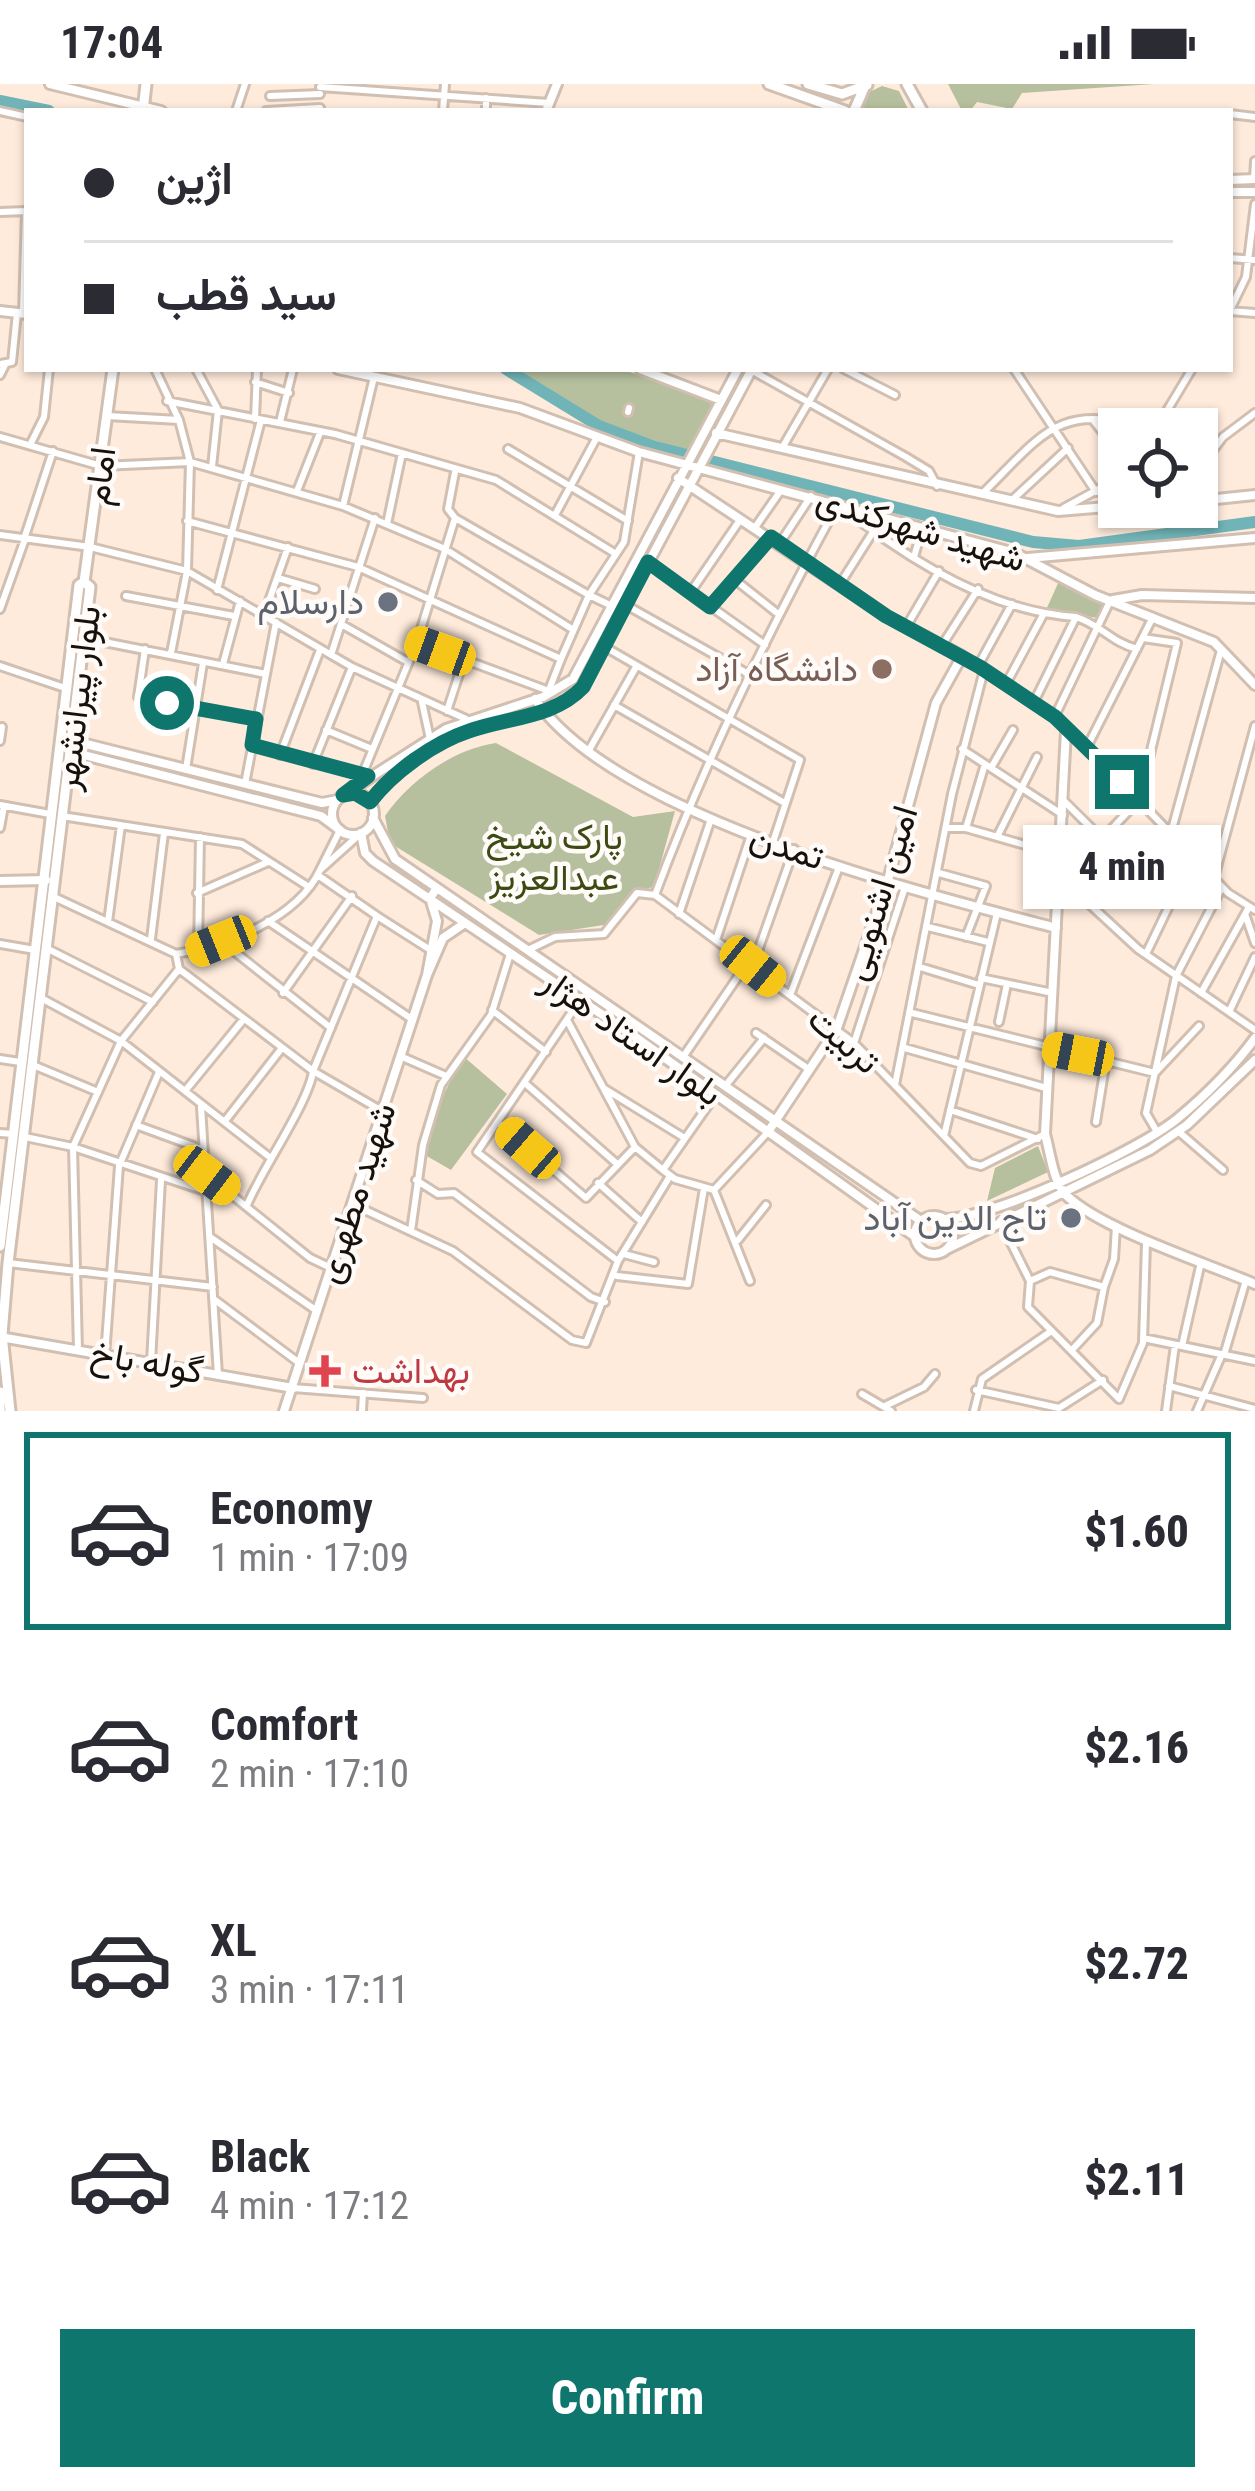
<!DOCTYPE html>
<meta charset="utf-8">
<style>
:root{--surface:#fff;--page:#f7f7f7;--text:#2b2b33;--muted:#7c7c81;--line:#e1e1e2;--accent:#0f766e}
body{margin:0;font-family:"Roboto Condensed",Vazirmatn,sans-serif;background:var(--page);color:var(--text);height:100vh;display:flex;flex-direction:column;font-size:45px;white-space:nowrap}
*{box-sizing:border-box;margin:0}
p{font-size:39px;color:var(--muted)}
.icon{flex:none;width:66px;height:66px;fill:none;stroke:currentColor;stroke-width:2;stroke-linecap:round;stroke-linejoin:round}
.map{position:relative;height:1327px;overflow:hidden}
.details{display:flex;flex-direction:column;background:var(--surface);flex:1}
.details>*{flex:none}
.top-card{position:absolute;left:24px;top:24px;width:1209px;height:264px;border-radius:0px;box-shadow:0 3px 9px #0004;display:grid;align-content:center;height:264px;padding:0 60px;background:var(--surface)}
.buttons{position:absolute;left:1098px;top:324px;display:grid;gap:24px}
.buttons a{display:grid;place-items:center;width:120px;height:120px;border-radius:0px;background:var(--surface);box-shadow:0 3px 9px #0004;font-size:60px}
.end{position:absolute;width:54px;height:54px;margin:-27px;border:15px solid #0f766e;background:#fff;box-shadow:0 0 0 6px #fff}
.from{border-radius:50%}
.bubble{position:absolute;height:84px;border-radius:0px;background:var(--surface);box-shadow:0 3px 9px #0004;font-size:39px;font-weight:800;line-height:84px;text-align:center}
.car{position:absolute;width:36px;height:72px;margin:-36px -18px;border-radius:15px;box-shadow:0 0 9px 3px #0007;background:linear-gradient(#f5c518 24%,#345 0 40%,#f5c518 0 76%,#345 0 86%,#f5c518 0)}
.top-card b{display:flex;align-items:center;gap:42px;height:114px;font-size:45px}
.top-card b+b{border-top:3px solid var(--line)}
.top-card i{width:30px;height:30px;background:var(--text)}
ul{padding:21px 0 0;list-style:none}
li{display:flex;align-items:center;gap:36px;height:198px;margin:0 24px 18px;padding:0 36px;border:6px solid transparent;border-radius:0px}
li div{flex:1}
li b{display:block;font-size:45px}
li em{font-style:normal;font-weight:800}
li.selected{border-color:var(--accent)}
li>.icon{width:108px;height:108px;stroke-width:1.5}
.action{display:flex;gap:24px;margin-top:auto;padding:24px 60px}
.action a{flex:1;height:138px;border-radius:0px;background:var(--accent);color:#fff;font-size:48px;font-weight:800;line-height:138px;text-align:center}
.status{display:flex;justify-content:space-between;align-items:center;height:84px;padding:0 60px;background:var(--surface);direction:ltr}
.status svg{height:33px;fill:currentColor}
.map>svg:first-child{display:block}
.green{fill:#b6c09e}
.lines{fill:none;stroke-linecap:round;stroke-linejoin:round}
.river{stroke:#71b4b7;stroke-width:12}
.street-casing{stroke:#d1bfb1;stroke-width:12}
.secondary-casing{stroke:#d1bfb1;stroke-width:14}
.primary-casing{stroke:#d1bfb1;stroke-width:15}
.street{stroke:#fff;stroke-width:6}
.secondary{stroke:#fff;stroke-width:8}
.primary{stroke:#fff;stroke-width:9}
.route{stroke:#0f766e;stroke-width:15}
.worship-dot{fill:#6b7280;stroke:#fffbf8;stroke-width:4.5}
.education-dot{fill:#8d6e63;stroke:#fffbf8;stroke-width:4.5}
.health-dot{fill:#e0444e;stroke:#fffbf8;stroke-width:4.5}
.labels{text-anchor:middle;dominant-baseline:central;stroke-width:9;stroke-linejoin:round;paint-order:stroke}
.street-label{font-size:36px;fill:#17110c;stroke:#fffbf8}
.worship-label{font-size:36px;fill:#5b616d;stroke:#fffbf8;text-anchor:end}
.education-label{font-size:36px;fill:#785e54;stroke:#fffbf8;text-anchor:end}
.park-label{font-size:36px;fill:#3e4a14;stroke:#fffbf8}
.health-label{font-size:36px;fill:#be3a42;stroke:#fffbf8;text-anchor:start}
</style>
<div class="status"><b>17:04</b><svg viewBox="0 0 49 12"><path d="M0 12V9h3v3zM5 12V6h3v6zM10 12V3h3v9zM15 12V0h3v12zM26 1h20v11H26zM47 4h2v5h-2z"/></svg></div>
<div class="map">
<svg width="1255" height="1327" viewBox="0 0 1255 1327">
<rect width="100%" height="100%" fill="#feebdc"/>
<!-- green -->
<path class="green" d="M948,0H1154L1022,9L1012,25L977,18L970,27H962Z
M882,2L899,7L909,27H860L867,9Z
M512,285H622L715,320L686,368L594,335Z
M1059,497L1105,520L1098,534L1046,526Z
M496,659L633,733L675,727L654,803L634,807L610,840L539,851L390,759L385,732C409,697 453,665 496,659Z
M463,972L507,1010L451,1086L425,1071L439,1020Z
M1038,1062L1048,1088L987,1117L995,1084Z"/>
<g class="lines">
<!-- river -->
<path class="river" d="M0,17L49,27
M506,285L599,342L655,363L1033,458L1079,462L1255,438"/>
<defs>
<path id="street" d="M320,3L549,19
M270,12L320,10
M0,27L27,33
M236,27L245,0
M266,27L320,24
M443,27L445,0
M486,27V14
M1230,30L1255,33
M1254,95L1255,77
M0,128L27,127
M1230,174L1255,176
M1230,226L1246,193L1255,120
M1230,227L1255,229
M23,230L26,127
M6,279L12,278L17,229
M0,280L6,279L0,291
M155,285L179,336L190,378L187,487L171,569
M196,285L218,326L212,383
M844,285L895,311
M1014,285L1096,408
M751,286L906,373L929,387L937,402
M255,298L289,309
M167,317L335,350L496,396L616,470
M628,328L629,324
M107,332L179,336
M255,335L257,285
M1093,336L1119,369
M280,338L293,285
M1156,345L1192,285
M0,353L101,382L190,378L343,422L445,465L572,545
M30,361L44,333L49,285
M782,364L828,285
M508,365L628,437
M1197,388L1223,353L1255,329
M297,407L320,349
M983,409C1042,351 1058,317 1147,345
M1011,417L1068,364
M343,422L374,293
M1064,424L1119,394
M555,431L597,353
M187,437L358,483L561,575L589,511L455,434
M387,440L402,369
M756,442L781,406
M0,451L90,463L187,487L352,583L466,635
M25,452L53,367
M780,459L811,412
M914,473L922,445
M648,478L765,561
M278,494L315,505
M734,495L777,529
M840,500L873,448
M217,506L261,336
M690,509L740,436
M126,512L234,532
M626,521L752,592
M612,522L589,511L624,458L639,368
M710,523L771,453
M0,525L25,455
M264,531L288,463
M341,540L406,577
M906,543L939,487
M84,554L266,590
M417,558L549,607
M605,563L800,676L773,758
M941,563L978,505
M145,565L138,613L256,635
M331,571L375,434
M223,580L240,517
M0,582L65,604
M978,582L1012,520
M1006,600L1043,531
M547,611L561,575
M422,618L430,655
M1033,620L1076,533C1101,541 1111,558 1137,565
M614,621L783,718
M447,627L464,575
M1055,632L1110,517
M326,646L372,665
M0,657L2,643
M252,661L367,692L365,684L417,558L455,434L448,425L455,388
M1087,663L1153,533
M962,665L1063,731
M589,666L636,583
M280,671L320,566
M313,680L352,583
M991,684L1013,646
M186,685L203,579
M1122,699L1228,809L1255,826
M245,700L276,538
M1065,718L1158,810
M0,721L50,730
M62,732L242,760L309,803
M0,744L4,722
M948,744H966L1060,771
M966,744L985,680
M340,746L320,786L360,750
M1171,749L1221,566
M998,751L1037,673
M1103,754L1139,716L1177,559L1143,554
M939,789L986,802L966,853
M1059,792L1138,865L1255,946
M1214,794L1255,642
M197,809L268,778
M655,811C705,676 769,546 838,420C904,473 990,528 1076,533
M655,811L854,959L970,1079L981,1082L1045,1050
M54,813L176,870
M1084,816L1126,779
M679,830L710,738
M1245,830L1255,859
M377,832L432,867
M268,837L413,936
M108,838L121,741
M928,843L988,858
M151,855L164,749
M716,856L751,751
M221,857L331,944
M0,860L35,866
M48,865L153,918
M198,866L200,753
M528,866L555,853L604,850L637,809L655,811
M176,870C226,862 297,835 320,786
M1146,870L1193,772
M753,881L794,765
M920,883L979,901
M179,885L313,987L382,1027
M981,894L1053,909
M283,909L352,812
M1201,909L1249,823
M790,911L839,783
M41,914L121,957L268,1072
M580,916L477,1068L618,1177
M492,926L546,968
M1229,928L1255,873
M912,929L1155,989L1199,942
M567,936L635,1063
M999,938L1007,900
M756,949L807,984
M854,959L905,803
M905,964L1046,1004
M400,972L446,992
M683,973L748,878
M0,975L20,978
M33,981L98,1008
M526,1000L616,1079
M726,1001L764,954
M895,1001L952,710L984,586
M605,1005L683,1053
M185,1007L243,936
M201,1023L218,1291
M950,1026L1038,1055
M225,1037L282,964
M1096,1038L1106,976
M499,1039L586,1114L635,1063L663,1086L716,1010
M136,1041L204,1066
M1178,1047L1223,1086
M1157,1048L1146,1029L1176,892L1222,803
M0,1049L14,1050
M944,1052L997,829
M25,1053L73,1063L205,1107
M663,1086L675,1095L714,1106L750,1197
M207,1091L310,1174L329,1183
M416,1096L438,1110L454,1109L591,1213L605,1218
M598,1099L642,1138
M714,1106L768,1048
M352,1120L453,1167L572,1256L586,1259L618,1177L670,1092
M247,1121C262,1085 309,1018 313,987L377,832L319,792
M1000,1137L1030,1197L1028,1223L1119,1315L1143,1259L1146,1158
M411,1147L423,1061L441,1001L491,931L510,870
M210,1153L317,1227
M738,1156L766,1121
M624,1170L654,1178
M8,1179L213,1203
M617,1192L688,1200L704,1104
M1030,1197L1050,1188L1104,1203L1114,1175L1116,1142
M215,1216L298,1278
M1143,1254L1255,1277
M1182,1262L1201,1178
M78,1266L73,1063L121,957L179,885L176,870
M1072,1266L1097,1239L1104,1203
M1224,1271L1246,1196
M105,1272L119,1082L159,988
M151,1278L161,1096
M1169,1302L1255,1325
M293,1304L423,1314
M976,1306L1059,1324
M862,1310L891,1327
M885,1322L924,1303L935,1290
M1059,1324L1103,1296
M362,1327L363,1309
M974,1327L982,1295L1050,1248
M1166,1327L1175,1261
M1197,1327L1222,1270"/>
<path id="secondary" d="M50,0L161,27
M546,27L557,0
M1230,96L1255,95
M1230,108H1255
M0,227L27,230
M338,285L520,324L639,368L1015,469L1095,511L1214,558L1255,601
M640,285L721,316
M716,349L1058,427L1119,422
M678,394L886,532L962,572L1055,633L1122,699
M1197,417L1255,411
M1028,474L1255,454
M1113,516L1142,511L1255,514
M535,615C614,732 919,808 1056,844
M1066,646L1045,1050C1050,1067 1053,1099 1067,1112C1103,1146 1206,1179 1255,1200
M68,662L84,671L321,732L340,746
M74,663L86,660L322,719L337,716
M332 730a21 21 0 1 1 42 0a21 21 0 1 1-42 0Z
M343,711L446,645L543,613L573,595L738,285
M370,718C391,689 434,659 469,647C508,633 554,634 582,603L752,285
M373,734L395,775L921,1137
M361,749L365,769L373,777L634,952L914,1152
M0,797L46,796
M437,804L430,814L437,837L427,891L443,854L465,839
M768,1048L837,944L888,796L936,619L962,572
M915 1151a19 19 0 1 1 38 0a19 19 0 1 1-38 0Z
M945,1135C991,1135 1139,1066 1177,1035C1206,1011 1233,984 1255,954
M947,1165L1150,1066L1187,1041L1255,976
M0,1253L293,1304
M284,1327L427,891"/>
<path id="primary" d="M769,0L845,27
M808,0L842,10L867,1
M907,0L922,27
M143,27L146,0
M854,27L864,4
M0,1162L79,501L84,498L113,285
M0,1308V1327
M10,1327L2,1251L8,1179L90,503L84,498"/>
</defs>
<!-- street casing -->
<use href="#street" class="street-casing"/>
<!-- secondary casing -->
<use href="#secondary" class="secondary-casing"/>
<!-- primary casing -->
<use href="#primary" class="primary-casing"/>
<!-- street -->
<use href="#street" class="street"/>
<!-- secondary -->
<use href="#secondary" class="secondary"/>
<!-- primary -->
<use href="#primary" class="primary"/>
</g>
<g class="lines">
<!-- route -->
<path class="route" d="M167,619L256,635L252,661L368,692L343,711L355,709L370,718C392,689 433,659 469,647C508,633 554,634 583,603L648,478L710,523L771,453L886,532L980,583L1055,633L1122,698"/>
</g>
<!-- markers -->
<g class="worship-dot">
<circle cx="388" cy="518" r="12"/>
<circle cx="1071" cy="1134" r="12"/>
</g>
<circle class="education-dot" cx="882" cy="585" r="12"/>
<path class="health-dot" d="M319 1269h12v12h12v12h-12v12h-12v-12h-12v-12h12z"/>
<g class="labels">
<!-- street labels -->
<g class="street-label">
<text transform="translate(100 392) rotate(-83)">امام</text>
<text transform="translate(921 445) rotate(17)">شهید شهرکندی</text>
<text transform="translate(77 614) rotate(-83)">بلوار پیرانشهر</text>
<text transform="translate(787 763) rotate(18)">تمدن</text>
<text transform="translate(880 809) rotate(-73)">امین اشنویی</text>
<text transform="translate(632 953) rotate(35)">بلوار استاد هژار</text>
<text transform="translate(844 956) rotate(41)">تربیت</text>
<text transform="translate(356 1109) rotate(-72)">شهید مطهری</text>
<text transform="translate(147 1278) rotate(10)">گوله باخ</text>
</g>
<!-- worship labels -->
<g class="worship-label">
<text x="364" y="518">دارسلام</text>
<text x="1047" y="1134">تاج الدین آباد</text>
</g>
<!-- education labels -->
<g class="education-label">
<text x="858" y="585">دانشگاه آزاد</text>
</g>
<!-- park labels -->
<g class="park-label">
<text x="554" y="753">پارک شیخ<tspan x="554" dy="41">عبدالعزیز</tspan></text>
</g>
<!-- health labels -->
<g class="health-label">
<text x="352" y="1287">بهداشت</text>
</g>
</g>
</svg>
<div class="buttons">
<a><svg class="icon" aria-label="locate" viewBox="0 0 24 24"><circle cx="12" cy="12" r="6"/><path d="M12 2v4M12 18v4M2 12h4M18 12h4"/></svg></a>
</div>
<i class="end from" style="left:167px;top:619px"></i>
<i class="end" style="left:1122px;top:698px"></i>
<div class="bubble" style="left:1023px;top:741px;width:198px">4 min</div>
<i class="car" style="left:440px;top:567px;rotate:290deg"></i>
<i class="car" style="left:221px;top:857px;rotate:248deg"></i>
<i class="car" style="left:753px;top:882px;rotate:129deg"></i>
<i class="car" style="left:1078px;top:970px;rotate:281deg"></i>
<i class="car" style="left:528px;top:1064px;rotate:311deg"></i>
<i class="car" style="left:207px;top:1091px;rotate:127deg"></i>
<div class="top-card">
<b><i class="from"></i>اژین</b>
<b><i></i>سید قطب</b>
</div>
</div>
<section class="details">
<ul>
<li class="selected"><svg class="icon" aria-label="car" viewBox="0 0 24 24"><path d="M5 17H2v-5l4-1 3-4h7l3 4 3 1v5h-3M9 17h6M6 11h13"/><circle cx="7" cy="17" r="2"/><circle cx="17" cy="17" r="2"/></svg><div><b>Economy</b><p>1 min · 17:09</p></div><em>$1.60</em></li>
<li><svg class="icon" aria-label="car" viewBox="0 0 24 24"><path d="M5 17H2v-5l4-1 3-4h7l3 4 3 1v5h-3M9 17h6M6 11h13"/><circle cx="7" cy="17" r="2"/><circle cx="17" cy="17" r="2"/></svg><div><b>Comfort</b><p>2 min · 17:10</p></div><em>$2.16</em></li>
<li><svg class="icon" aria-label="car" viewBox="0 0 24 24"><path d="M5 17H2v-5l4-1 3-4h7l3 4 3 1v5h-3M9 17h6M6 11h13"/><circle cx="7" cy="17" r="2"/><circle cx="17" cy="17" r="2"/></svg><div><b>XL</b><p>3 min · 17:11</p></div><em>$2.72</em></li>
<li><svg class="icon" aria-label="car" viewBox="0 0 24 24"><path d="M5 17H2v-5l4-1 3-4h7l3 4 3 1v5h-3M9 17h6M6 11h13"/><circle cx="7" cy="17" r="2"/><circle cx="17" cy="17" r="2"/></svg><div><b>Black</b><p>4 min · 17:12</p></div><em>$2.11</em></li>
</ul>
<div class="action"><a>Confirm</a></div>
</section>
